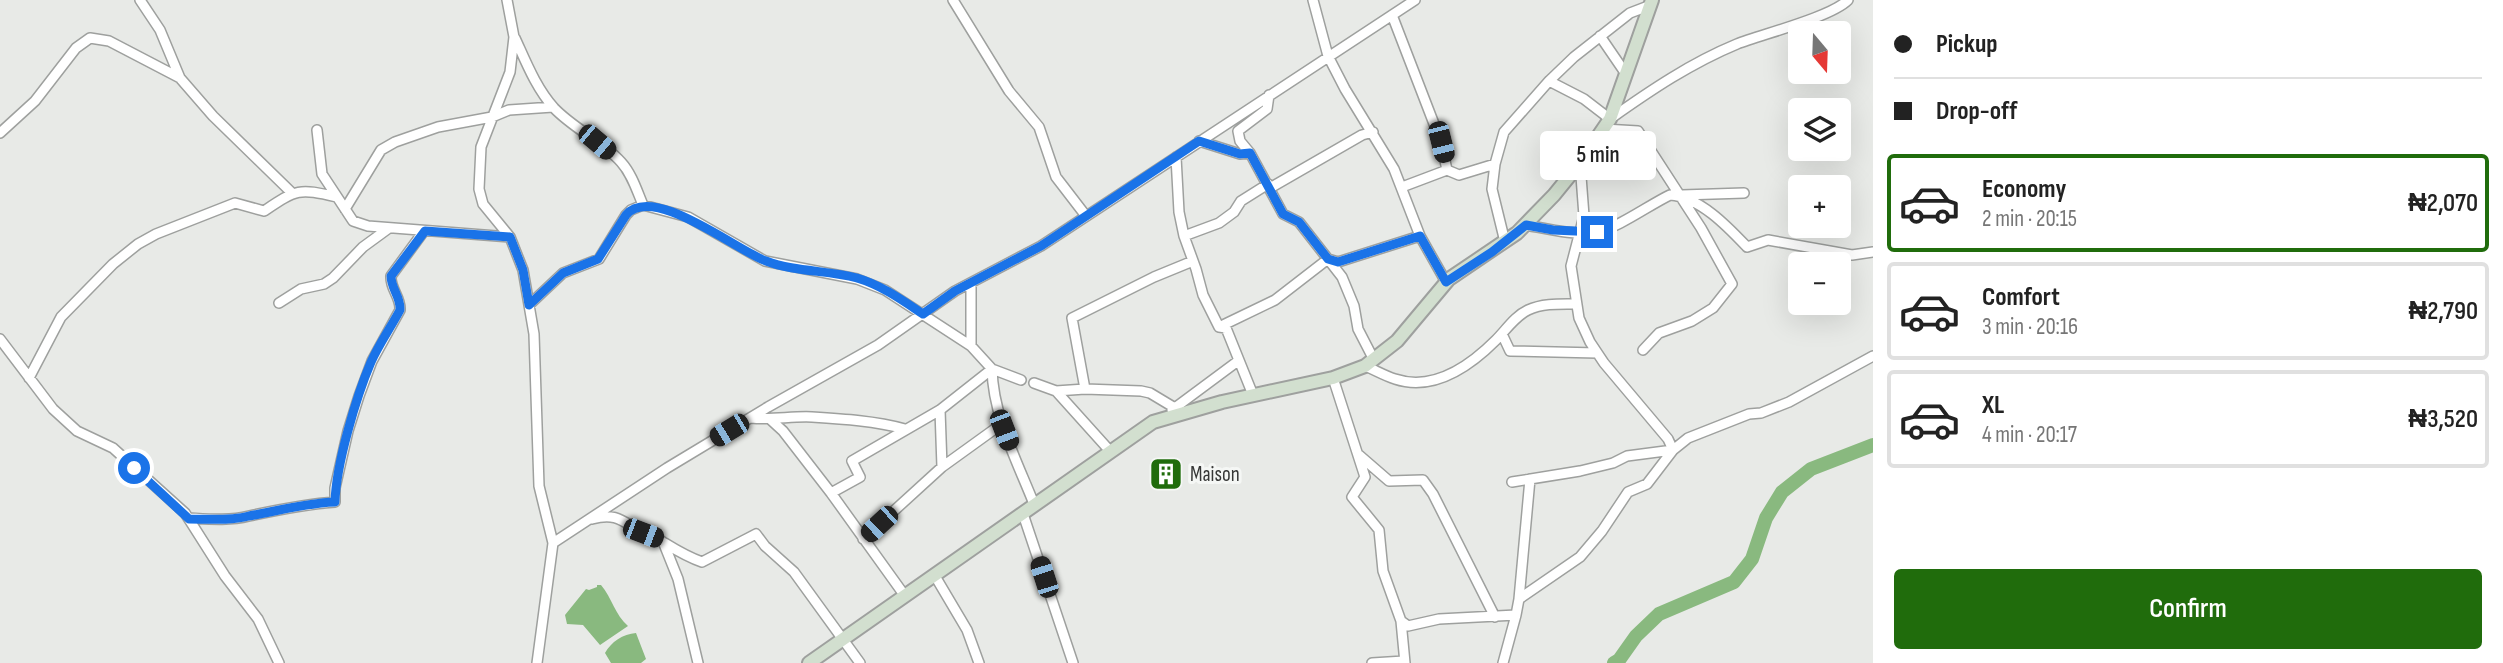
<!DOCTYPE html>
<meta charset="utf-8">
<style>
:root{--surface:#fff;--page:#f6f6f6;--text:#222;--muted:#767676;--line:#e0e0e0;--accent:#206c0c}
body{margin:0;font-family:"Sofia Sans Condensed",sans-serif;background:var(--page);color:var(--text);height:100vh;display:flex;flex-direction:column;font-size:26px;white-space:nowrap}
*{box-sizing:border-box;margin:0}
p{font-size:23px;color:var(--muted)}
.icon{flex:none;width:38px;height:38px;fill:none;stroke:currentColor;stroke-width:2;stroke-linecap:round;stroke-linejoin:round}
.map{position:relative;flex:1;overflow:hidden}
.drawer{display:flex;flex-direction:column;background:var(--surface);width:630px}
.drawer>*{flex:none}
.banner{display:grid;align-content:center;height:154px;padding:0 21px;background:var(--surface)}
.needle{width:46px;rotate:161deg}
.fabs{position:absolute;left:1788px;top:21px;display:grid;gap:14px}
.fabs a{display:grid;place-items:center;width:63px;height:63px;border-radius:7px;background:var(--surface);box-shadow:0 7px 28px #0002;font-size:35px}
.end{position:absolute;width:32px;height:32px;margin:-16px;border:9px solid #1a73e8;background:#fff;box-shadow:0 0 0 4px #fff}
.from{border-radius:50%}
.bubble{position:absolute;height:49px;border-radius:7px;background:var(--surface);box-shadow:0 7px 28px #0002;font-size:23px;font-weight:600;line-height:49px;text-align:center}
.car{position:absolute;width:21px;height:42px;margin:-21px -10px;border-radius:9px;box-shadow:0 0 5px 2px #0007;background:linear-gradient(#222 24%,#8ab4d8 0 40%,#222 0 76%,#8ab4d8 0 86%,#222 0)}
.banner b{display:flex;align-items:center;gap:24px;height:66px;font-size:26px}
.banner b+b{border-top:2px solid var(--line)}
.banner i{width:18px;height:18px;background:var(--text)}
ul{padding:0;list-style:none}
li{display:flex;align-items:center;gap:21px;height:98px;margin:0 14px 10px;padding:0 7px;border:4px solid var(--line);border-radius:7px}
li div{flex:1}
li b{display:block;font-size:26px}
li em{font-style:normal;font-weight:600}
li.current{border-color:var(--accent)}
li>.icon{width:63px;height:63px;stroke-width:1.5}
.action{display:flex;gap:14px;margin-top:auto;padding:14px 21px}
.action a{flex:1;height:80px;border-radius:7px;background:var(--accent);color:#fff;font-size:28px;font-weight:600;line-height:80px;text-align:center}
main{display:flex;flex:1;min-height:0}
.map>svg:first-child{display:block}
.water{fill:#89b97f}
.lines{fill:none;stroke-linecap:round;stroke-linejoin:round}
.river{stroke:#89b97f;stroke-width:14}
.street-casing{stroke:#9ea09e;stroke-width:12}
.secondary-casing{stroke:#9ea09e;stroke-width:16}
.street{stroke:#fff;stroke-width:9}
.secondary{stroke:#d2dfcf;stroke-width:12}
.route{stroke:#1a73e8;stroke-width:9}
.labels{text-anchor:middle;dominant-baseline:central;stroke-width:6;stroke-linejoin:round;paint-order:stroke}
.poi-label{font-size:21px;fill:#373837;stroke:#f5f7f5;text-anchor:start}
</style>
<main>
<div class="map">
<svg width="1873" height="663" viewBox="0 0 1873 663">
<rect width="100%" height="100%" fill="#e8eae7"/>
<!-- water -->
<path class="water" d="M597,585H601C612,598 615,615 628,626L600,645L583,625L567,624L565,615L586,589L589,590L597,587Z
M636,633L646,659L641,663H611L605,653C611,642 623,634 636,633Z"/>
<g class="lines">
<!-- river -->
<path class="river" d="M1614,663L1619,660L1636,636L1659,614L1734,582L1752,559L1766,518L1782,492L1811,469L1873,445"/>
<defs>
<path id="street" d="M140,0L160,30L180,78L213,116L292,193
M507,0L514,37L510,72L481,147L479,189L483,204L510,237L523,270L534,334L539,486L553,543
M953,0L1009,91L1039,127L1056,177L1086,216
M1313,0L1328,56L1345,89L1394,169L1420,236L1446,282
M1392,15L1441,142L1447,170
M1600,36L1626,74
M515,38C526,62 536,88 554,108C574,129 602,141 621,162C632,174 637,191 643,205
M1549,81L1584,99L1610,119C1651,90 1691,63 1737,44C1763,34 1831,17 1848,0
M1269,95L1267,109L1238,131L1240,141L1250,153L1283,214L1299,222L1342,277L1354,306L1358,329L1374,360
M1604,129L1638,131L1701,228L1732,284L1713,308L1692,321L1659,333L1643,350
M317,130L322,174L353,221L368,226L510,237
M0,133L35,101L76,48L90,38L109,41L180,78
M1199,141L1240,154L1250,153
M1176,157L1179,212L1184,236L1196,269L1203,295L1219,327L1226,328L1253,395
M1402,187L1447,170L1459,175L1495,164
M1270,188L1362,135L1373,132
M1682,195L1744,193
M345,209L381,150L395,142L438,127L492,117L509,110L553,107
M1526,225C1548,229 1575,236 1597,232C1618,228 1649,205 1670,195C1700,197 1728,227 1747,247L1768,240L1852,255L1873,252
M1184,236L1219,223L1234,212L1241,201L1268,184
M1505,242L1492,189L1495,164L1504,132L1549,81L1574,57L1630,13L1651,5
M971,283V346
M279,303L301,289L324,284L333,278L363,247L389,228
M529,305L563,273L599,259L626,215L631,210L643,205L688,217L765,261L857,279L885,290L971,346L992,369L1021,380
M1219,327L1275,300L1328,259L1338,262L1420,236
M1502,334L1510,351L1597,353
M0,339L53,409L77,431L113,448L185,513L225,576L258,619L279,663
M1365,366C1375,370 1385,376 1395,379C1434,392 1471,365 1496,340C1506,330 1515,316 1528,310C1543,303 1560,304 1576,304
M992,369C993,416 1017,461 1034,504
M29,378L61,317L113,264L138,244L156,234L235,203L264,211C297,189 298,188 337,197
M1333,378L1365,477L1352,497L1379,530L1383,571L1401,621L1408,626L1439,619L1516,615L1519,599L1580,557L1602,531L1628,492L1647,484L1673,450L1688,438L1749,414L1761,413L1789,402L1873,356
M1034,383L1056,391L1110,451
M1085,389L1072,318L1154,277L1193,261
M1056,391L1085,389L1141,391L1150,393L1175,408
M940,410L942,467
M1172,410L1238,361
M751,418C772,420 792,416 812,417C844,419 875,421 905,429
M771,420L783,431L831,493L905,596
M1359,455L1389,481L1423,480L1433,494L1495,617
M1512,482L1580,471L1613,463L1627,456L1673,450L1668,439L1604,363L1590,342L1579,318L1571,266L1584,216L1580,163
M831,493L860,477L852,461L940,410L992,369
M1023,514L1073,663
M189,518C208,519 229,521 249,516C277,510 306,504 335,502V488L348,431L359,396L372,361L400,310C401,297 390,289 391,276L424,231
M592,519C617,512 623,522 643,533C649,537 657,538 663,542C676,550 687,557 702,562L756,534L765,546L794,572L860,663
M863,539L942,467L1003,423
M664,544L678,579L698,663
M935,576L967,630L979,663
M1519,599L1530,479
M1401,621L1405,663
M537,663L553,543L667,468L768,407L878,345L955,291L1041,246L1415,0
M1372,663L1404,661
M1503,663L1516,615"/>
<path id="secondary" d="M809,663L1153,422L1222,402L1333,378L1365,366L1397,341L1449,279L1517,233L1554,195L1580,163L1610,119L1652,0"/>
</defs>
<!-- street casing -->
<use href="#street" class="street-casing"/>
<!-- secondary casing -->
<use href="#secondary" class="secondary-casing"/>
<!-- street -->
<use href="#street" class="street"/>
<!-- secondary -->
<use href="#secondary" class="secondary"/>
</g>
<g class="lines">
<!-- route -->
<path class="route" d="M134,468L189,519C208,519 229,521 249,516C277,511 306,503 335,502C336,465 356,397 371,362C379,344 391,327 400,310C401,297 391,289 391,276L425,231L510,237L523,270L529,305L563,273L598,259L626,215C653,183 737,251 766,261C795,272 827,270 857,278C881,285 902,300 923,314L955,291L1041,246L1199,141L1240,154L1250,153L1283,214L1299,222L1328,259L1338,262L1420,236L1446,282L1492,252L1526,225L1553,230L1597,232"/>
</g>
<!-- icons -->
<defs>
<symbol id="building-square" viewBox="-11 -11 22 22"><rect x="-9" y="-9" width="18" height="18" rx="4" fill="#206c0c" stroke="#f5f7f5"/><path d="M-4-6H4V6H1V3H-1V6H-4ZM-2.5-4.3h1.7v1.8h-1.7ZM.8-4.3h1.7v1.8H.8ZM-2.5-1h1.7V.8h-1.7ZM.8-1h1.7V.8H.8Z" fill="#fff"/></symbol>
</defs>
<g fill-rule="evenodd">
<use href="#building-square" x="1147" y="455" width="38" height="38"/>
</g>
<g class="labels">
<!-- poi labels -->
<g class="poi-label">
<text x="1190" y="474">Maison</text>
</g>
</g>
</svg>
<div class="fabs">
<a><svg class="needle" viewBox="-14 -14 28 28"><path d="M0-13l5 13h-10z" fill="#e53935"/><path d="M0 13l5-13h-10z" fill="#767676"/></svg></a>
<a><svg class="icon" aria-label="layers" viewBox="0 0 24 24"><path d="M12 4l9 5-9 5-9-5zM3 14l9 5 9-5"/></svg></a>
<a>+</a>
<a>−</a>
</div>
<i class="end from" style="left:134px;top:468px"></i>
<i class="end" style="left:1597px;top:232px"></i>
<div class="bubble" style="left:1540px;top:131px;width:116px">5 min</div>
<i class="car" style="left:597px;top:142px;rotate:130deg"></i>
<i class="car" style="left:1441px;top:142px;rotate:166deg"></i>
<i class="car" style="left:729px;top:430px;rotate:239deg"></i>
<i class="car" style="left:1004px;top:430px;rotate:159deg"></i>
<i class="car" style="left:879px;top:524px;rotate:227deg"></i>
<i class="car" style="left:643px;top:533px;rotate:111deg"></i>
<i class="car" style="left:1044px;top:577px;rotate:342deg"></i>
</div>
<section class="drawer">
<div class="banner">
<b><i class="from"></i>Pickup</b>
<b><i></i>Drop-off</b>
</div>
<ul>
<li class="current"><svg class="icon" aria-label="car" viewBox="0 0 24 24"><path d="M5 17H2v-5l4-1 3-4h7l3 4 3 1v5h-3M9 17h6M6 11h13"/><circle cx="7" cy="17" r="2"/><circle cx="17" cy="17" r="2"/></svg><div><b>Economy</b><p>2 min · 20:15</p></div><em>₦2,070</em></li>
<li><svg class="icon" aria-label="car" viewBox="0 0 24 24"><path d="M5 17H2v-5l4-1 3-4h7l3 4 3 1v5h-3M9 17h6M6 11h13"/><circle cx="7" cy="17" r="2"/><circle cx="17" cy="17" r="2"/></svg><div><b>Comfort</b><p>3 min · 20:16</p></div><em>₦2,790</em></li>
<li><svg class="icon" aria-label="car" viewBox="0 0 24 24"><path d="M5 17H2v-5l4-1 3-4h7l3 4 3 1v5h-3M9 17h6M6 11h13"/><circle cx="7" cy="17" r="2"/><circle cx="17" cy="17" r="2"/></svg><div><b>XL</b><p>4 min · 20:17</p></div><em>₦3,520</em></li>
</ul>
<div class="action"><a>Confirm</a></div>
</section>
</main>
